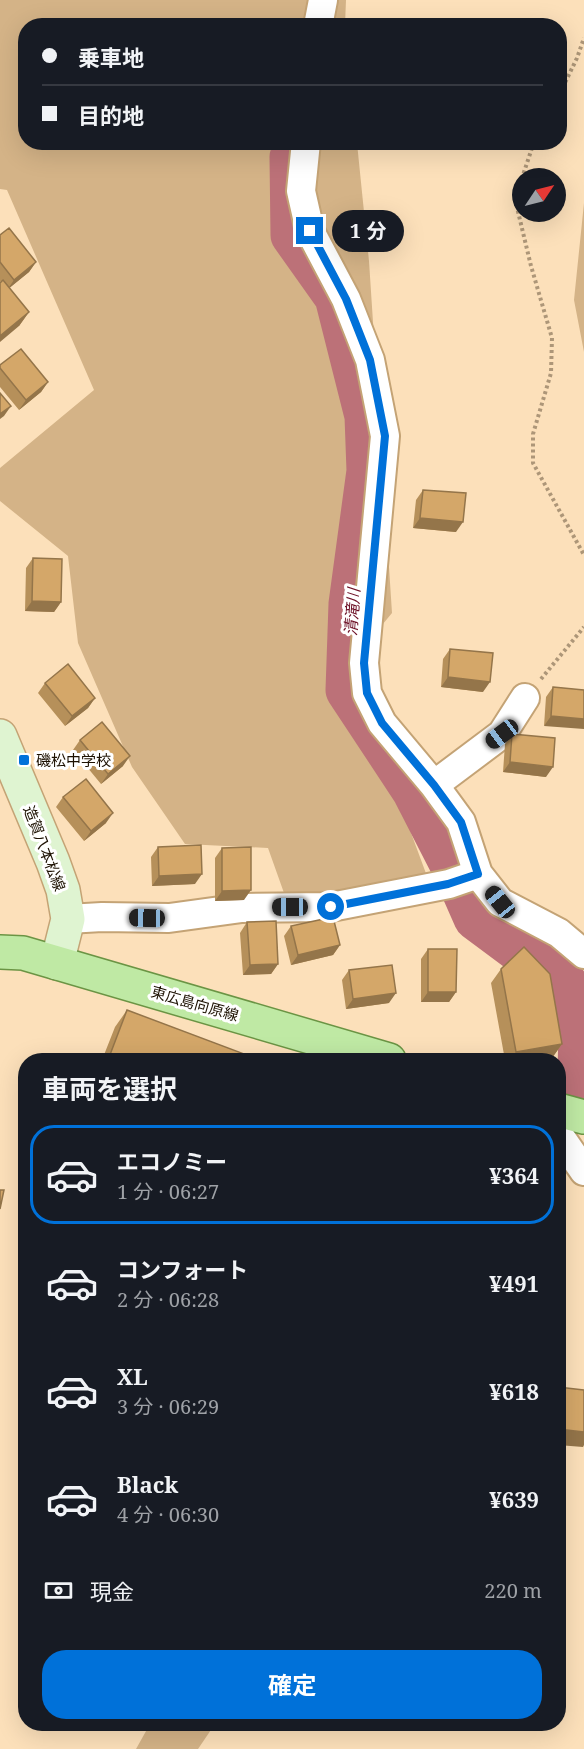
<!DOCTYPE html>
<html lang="ja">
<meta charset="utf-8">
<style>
:root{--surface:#171b24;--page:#20242c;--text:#f1f3f6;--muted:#9ea1a6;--line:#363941;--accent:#0071d9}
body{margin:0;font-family:"Noto Serif","Noto Sans JP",serif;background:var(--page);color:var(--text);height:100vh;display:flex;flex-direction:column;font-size:22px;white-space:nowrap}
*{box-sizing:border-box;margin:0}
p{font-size:20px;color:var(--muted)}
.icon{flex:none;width:33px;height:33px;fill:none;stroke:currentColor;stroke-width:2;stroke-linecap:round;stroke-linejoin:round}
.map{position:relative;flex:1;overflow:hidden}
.details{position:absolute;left:18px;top:1053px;width:548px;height:678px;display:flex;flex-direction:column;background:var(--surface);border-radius:24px;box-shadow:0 6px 24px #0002}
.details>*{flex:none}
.hud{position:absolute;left:18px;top:18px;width:549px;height:132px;border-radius:24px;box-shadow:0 6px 24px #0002;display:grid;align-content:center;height:132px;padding:0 24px;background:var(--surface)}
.needle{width:39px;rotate:55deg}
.buttons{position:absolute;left:512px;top:168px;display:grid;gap:12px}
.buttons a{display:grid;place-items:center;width:54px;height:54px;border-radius:50%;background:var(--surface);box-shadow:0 6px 24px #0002;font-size:30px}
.end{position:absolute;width:27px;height:27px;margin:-14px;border:8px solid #0071d9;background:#fff;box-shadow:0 0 0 3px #fff}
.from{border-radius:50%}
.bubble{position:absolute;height:42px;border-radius:21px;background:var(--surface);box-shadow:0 6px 24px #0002;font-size:20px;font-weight:700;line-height:42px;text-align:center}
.car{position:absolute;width:18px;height:36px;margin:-18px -9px;border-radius:8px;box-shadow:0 0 4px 2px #0007;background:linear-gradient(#222 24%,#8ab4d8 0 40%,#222 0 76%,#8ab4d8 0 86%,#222 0)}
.hud b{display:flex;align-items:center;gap:21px;height:57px;font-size:22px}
.hud b+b{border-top:2px solid var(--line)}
.hud i{width:15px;height:15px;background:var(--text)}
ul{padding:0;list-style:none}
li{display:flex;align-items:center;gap:18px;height:99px;margin:0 12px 9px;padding:0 12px;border:3px solid transparent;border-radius:24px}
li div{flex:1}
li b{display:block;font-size:22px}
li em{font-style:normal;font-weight:700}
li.active{border-color:var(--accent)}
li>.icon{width:54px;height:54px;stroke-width:1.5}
h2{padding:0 24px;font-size:27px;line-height:72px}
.pay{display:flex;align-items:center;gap:15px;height:66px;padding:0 24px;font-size:22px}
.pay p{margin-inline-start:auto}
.cta{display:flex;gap:12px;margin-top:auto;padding:12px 24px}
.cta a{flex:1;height:69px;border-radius:24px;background:var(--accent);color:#fff;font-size:24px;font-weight:700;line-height:69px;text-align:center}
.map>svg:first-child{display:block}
.green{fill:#d4b387}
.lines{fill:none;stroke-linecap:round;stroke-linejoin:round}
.river{stroke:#bc7178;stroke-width:45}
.minor-casing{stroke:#c4a375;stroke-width:32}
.secondary-casing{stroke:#c4a375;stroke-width:36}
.primary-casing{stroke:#6b9444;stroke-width:36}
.path{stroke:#ad9678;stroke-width:4;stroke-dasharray:3 3;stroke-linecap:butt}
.minor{stroke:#fff;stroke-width:28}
.secondary{stroke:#dff4d1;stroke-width:33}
.primary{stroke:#bfe9a4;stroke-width:33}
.wall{fill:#b6905a}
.shaded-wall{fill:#94754a}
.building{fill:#d4a769;stroke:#94754a;stroke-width:1.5}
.route{stroke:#0071d9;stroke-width:8}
.poi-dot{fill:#0071d9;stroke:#fff;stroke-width:2}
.labels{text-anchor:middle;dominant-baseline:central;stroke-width:6;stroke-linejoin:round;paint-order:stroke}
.poi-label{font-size:15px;fill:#1d1102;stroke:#fff;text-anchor:start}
.street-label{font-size:15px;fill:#1d1102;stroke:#fff}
.water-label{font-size:16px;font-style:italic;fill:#6c0f25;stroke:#fff}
</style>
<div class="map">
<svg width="584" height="1749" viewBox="0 0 584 1749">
<rect width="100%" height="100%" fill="#fce0ba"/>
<!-- green -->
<path class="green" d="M0,0H346L345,25L26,26V142L357,143L369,261L392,613L349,665L431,887L289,907L268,848L185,844L132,767L78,643L68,556L0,501V468L94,390L7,190L0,189Z
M584,203V352L574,300Z
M150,1724H215L198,1749H136Z"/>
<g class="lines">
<!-- river -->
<path class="river" d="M292,157L293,235L337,297L367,416L369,471L351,604L348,690L414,790L454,868L476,918L519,950L555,969L575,998L581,1033L580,1069L584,1087"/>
<defs>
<path id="minor" d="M318,26L323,0
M306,142L301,191L310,231L346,299L370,360L385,436L364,663L367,693L382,723L434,785L461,822L478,874L500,902L559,933L584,954
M434,785L502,734L525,698
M68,919L102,917L169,918L242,908L331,907L449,884L478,874
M561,1111L559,1135L584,1171"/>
<path id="secondary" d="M0,736L53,862L63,890L68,919L57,963"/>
<path id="primary" d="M0,952L23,953L389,1060
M558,1110L584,1117"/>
</defs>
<!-- minor casing -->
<use href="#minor" class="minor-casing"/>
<!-- secondary casing -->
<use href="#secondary" class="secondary-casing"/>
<!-- primary casing -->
<use href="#primary" class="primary-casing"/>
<!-- path -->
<path class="path" d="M560,93L577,58L584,38
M534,142L515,199L531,266L552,338L551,373L533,434V463L584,555
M541,679L584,627"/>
<!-- minor -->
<use href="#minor" class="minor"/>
<!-- secondary -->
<use href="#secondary" class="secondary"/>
<!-- primary -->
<use href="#primary" class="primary"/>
</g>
<!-- wall -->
<path class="wall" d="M0,235L36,262L29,272L9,288L29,312L19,326L0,281Z
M0,365L48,382L41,392L19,410L0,387Z
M423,490L456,532L413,528L416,500Z
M33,558L61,602L54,612L25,611L26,568Z
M450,649L483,692L441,687L443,659Z
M45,683L95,698L88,708L65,726L38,693Z
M553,687L584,690L544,726L546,697Z
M512,734L546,777L503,772L505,744Z
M80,740L123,766L101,784L73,750Z
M63,797L106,823L84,841L56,807Z
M158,847L195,884L152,886L151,857Z
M222,848L244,900L215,901V858Z
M247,922L278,964L271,974L243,975L240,933Z
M291,926L340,945L333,955L291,965L284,936Z
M428,949L456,992L449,1002H421V959Z
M501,969L562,1044L552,1058L538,1060H505L491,983Z
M349,970L389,1003L346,1009L342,980Z
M127,1010L260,1060H102L115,1027Z"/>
<!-- shaded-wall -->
<path class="shaded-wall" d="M36,262L29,272L7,290L14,280Z
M29,312L19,326L0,342V336Z
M48,382L41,392L19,410L26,400Z
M11,406L4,416L0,419V414Z
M420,518L463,522L456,532L413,528Z
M32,601L61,602L54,612L25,611Z
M448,677L490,682L483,692L441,687Z
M95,698L88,708L65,726L72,716Z
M551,716L584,719V729L544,726Z
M130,756L123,766L101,784L108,774Z
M510,762L553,767L546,777L503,772Z
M113,813L106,823L84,841L91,831Z
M202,874L195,884L152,886L159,876Z
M251,890L244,900L215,901L222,891Z
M340,945L333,955L291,965L298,955Z
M278,964L271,974L243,975L250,965Z
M428,992H456L449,1002H421Z
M396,993L389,1003L346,1009L353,999Z
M562,1044L552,1058L538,1060H510L516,1052Z
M558,1429L584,1432V1445L583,1447L558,1445Z"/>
<!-- building -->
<path class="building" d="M9,228L36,262L14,280L0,262V235Z
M3,280L29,312L0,336V283Z
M21,349L48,382L26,400L0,368V365Z
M0,393L11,406L0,414Z
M423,490L466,493L463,522L420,518Z
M33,558L62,559L61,602L32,601Z
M450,649L493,653L490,682L448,677Z
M68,664L95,698L72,716L45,683Z
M553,687L584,690V719L551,716Z
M102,722L130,756L108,774L80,740Z
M512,734L555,738L553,767L510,762Z
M86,779L113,813L91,831L63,797Z
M201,845L202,874L159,876L158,847Z
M251,847V890L222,891V848Z
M333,917L340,945L298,955L291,926Z
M276,921L278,964L250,965L247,922Z
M524,947L550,974L562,1044L516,1052L501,969Z
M428,949H457L456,992H428Z
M392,965L396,993L353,999L349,970Z
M127,1010L260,1060H108Z
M0,1190H4L0,1209Z
M558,1387L584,1390V1432L558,1429Z"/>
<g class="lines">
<!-- route -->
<path class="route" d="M310,231L346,299L370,360L385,436L364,663L367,693L382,723L434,785L461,822L478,874L448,884L331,907"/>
</g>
<!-- markers -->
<rect class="poi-dot" x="18" y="754" width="12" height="12" rx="3"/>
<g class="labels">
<!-- poi labels -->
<g class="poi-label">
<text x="36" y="760">磯松中学校</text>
</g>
<!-- street labels -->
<g class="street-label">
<text transform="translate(45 848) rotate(69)">造賀八本松線</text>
<text transform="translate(195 1003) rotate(16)">東広島向原線</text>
</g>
<!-- water labels -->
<g class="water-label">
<text transform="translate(352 612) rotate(-86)">清滝川</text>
</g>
</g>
</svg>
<div class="buttons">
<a><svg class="needle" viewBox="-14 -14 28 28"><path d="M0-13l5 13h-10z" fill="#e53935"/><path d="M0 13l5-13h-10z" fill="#9ea1a6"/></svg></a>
</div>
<i class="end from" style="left:331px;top:907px"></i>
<i class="end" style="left:310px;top:231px"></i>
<div class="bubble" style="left:332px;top:210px;width:72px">1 分</div>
<i class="car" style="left:502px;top:734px;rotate:233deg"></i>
<i class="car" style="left:500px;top:902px;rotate:321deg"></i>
<i class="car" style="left:290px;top:907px;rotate:270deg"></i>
<i class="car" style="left:147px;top:918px;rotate:271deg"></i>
<div class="hud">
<b><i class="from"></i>乗車地</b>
<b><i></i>目的地</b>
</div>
<section class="details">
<h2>車両を選択</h2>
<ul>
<li class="active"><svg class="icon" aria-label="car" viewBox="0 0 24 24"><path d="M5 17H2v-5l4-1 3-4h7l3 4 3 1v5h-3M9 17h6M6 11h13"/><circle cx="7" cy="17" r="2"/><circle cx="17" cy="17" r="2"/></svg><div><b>エコノミー</b><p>1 分 · 06:27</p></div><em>¥364</em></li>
<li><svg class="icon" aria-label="car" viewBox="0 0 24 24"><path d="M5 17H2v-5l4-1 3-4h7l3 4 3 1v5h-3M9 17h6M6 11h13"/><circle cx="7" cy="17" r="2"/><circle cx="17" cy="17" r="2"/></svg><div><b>コンフォート</b><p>2 分 · 06:28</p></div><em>¥491</em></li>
<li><svg class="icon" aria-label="car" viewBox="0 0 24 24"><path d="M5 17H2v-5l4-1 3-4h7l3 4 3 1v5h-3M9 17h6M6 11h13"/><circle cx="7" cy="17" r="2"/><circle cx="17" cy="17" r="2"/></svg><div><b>XL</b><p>3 分 · 06:29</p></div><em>¥618</em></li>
<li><svg class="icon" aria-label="car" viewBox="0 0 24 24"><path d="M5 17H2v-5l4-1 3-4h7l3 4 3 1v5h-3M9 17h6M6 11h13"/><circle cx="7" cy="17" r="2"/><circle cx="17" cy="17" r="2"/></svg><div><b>Black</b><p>4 分 · 06:30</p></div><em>¥639</em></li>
</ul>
<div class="pay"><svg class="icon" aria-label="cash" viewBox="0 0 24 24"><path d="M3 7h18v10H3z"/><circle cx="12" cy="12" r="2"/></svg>現金<p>220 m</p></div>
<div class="cta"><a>確定</a></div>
</section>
</div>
